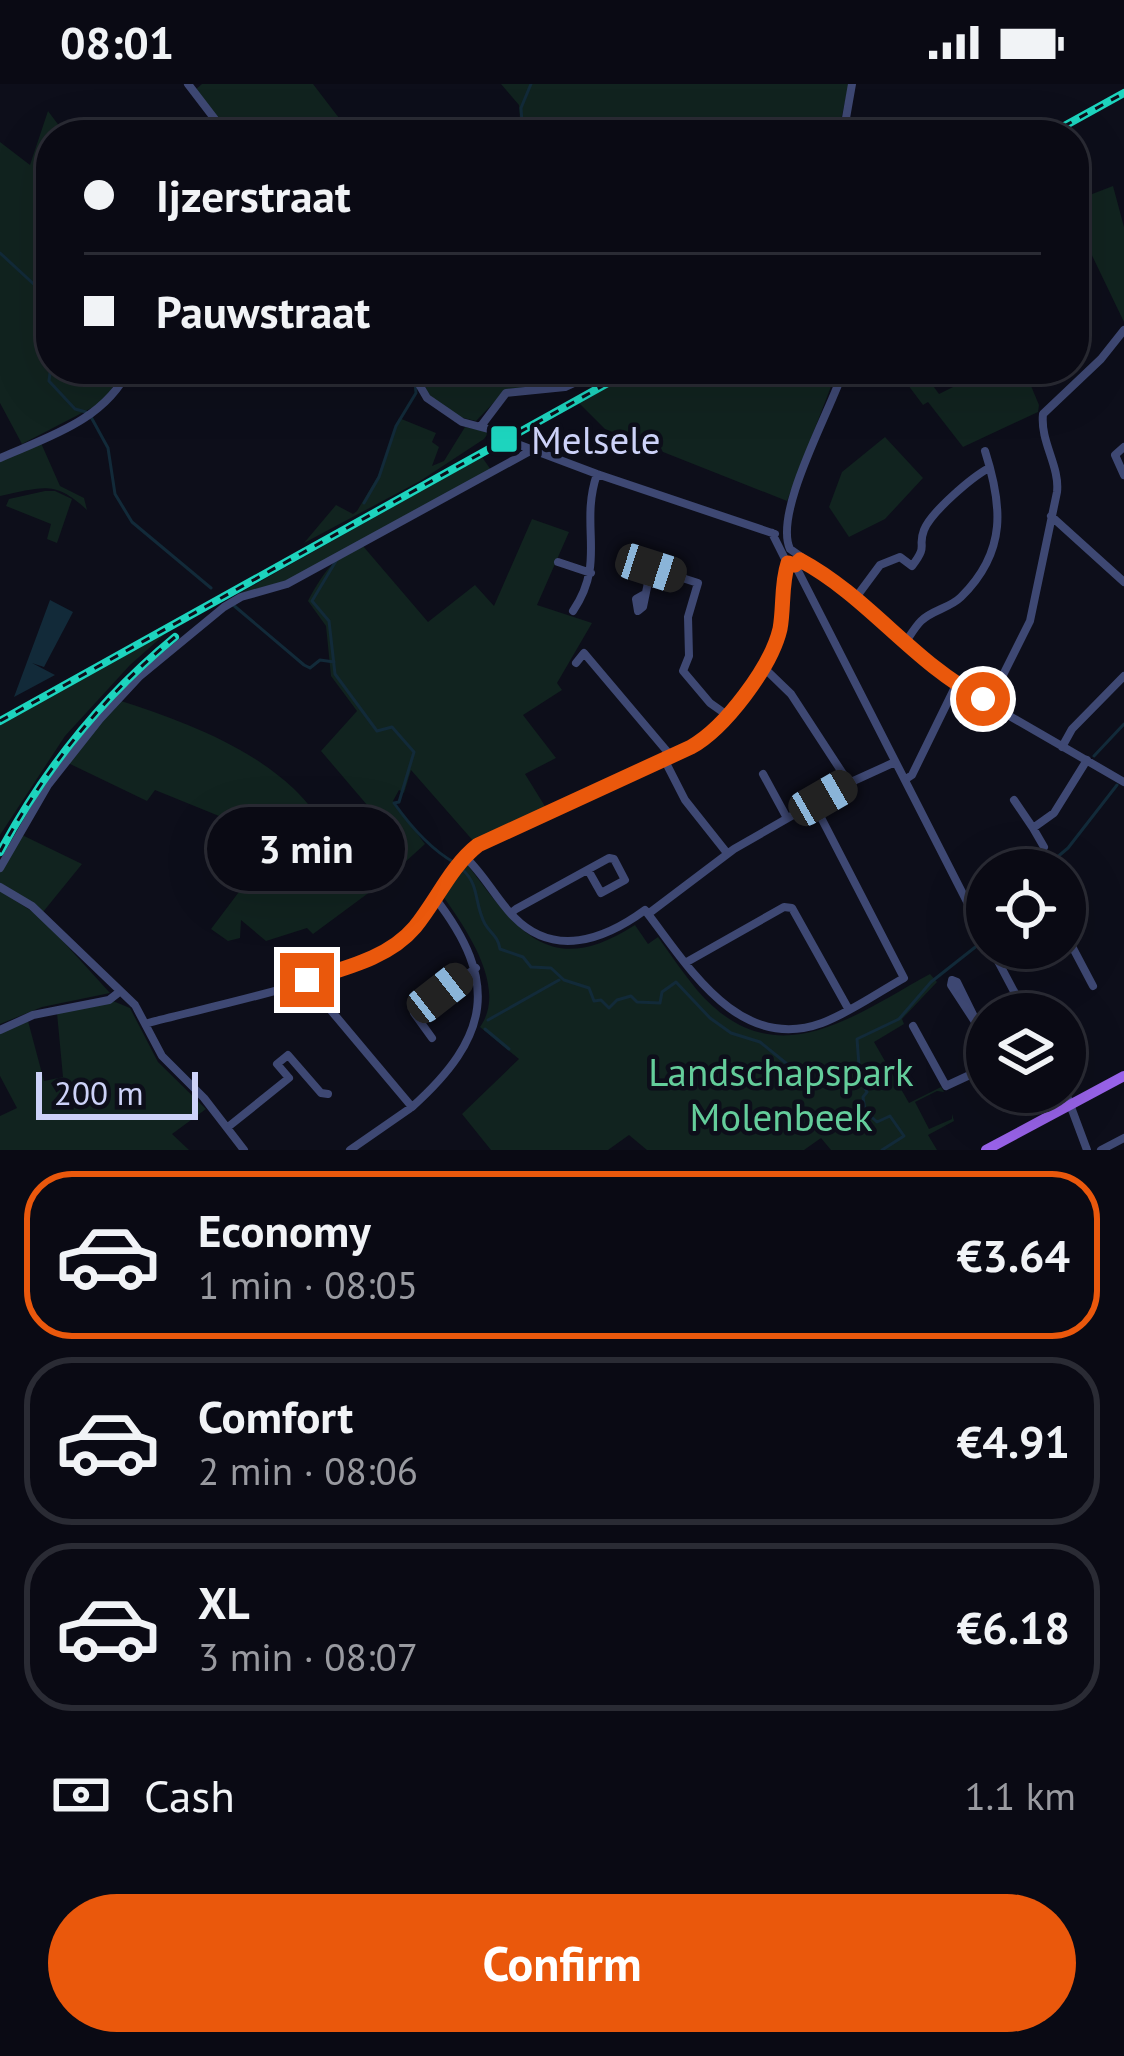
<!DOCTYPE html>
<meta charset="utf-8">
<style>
:root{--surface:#0a0a14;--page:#13131d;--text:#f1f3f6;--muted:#999aa0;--line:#2a2b34;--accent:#ea580c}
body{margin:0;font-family:"PT Sans",sans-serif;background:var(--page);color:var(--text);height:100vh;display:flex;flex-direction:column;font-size:45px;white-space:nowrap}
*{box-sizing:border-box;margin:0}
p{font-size:39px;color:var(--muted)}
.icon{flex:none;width:66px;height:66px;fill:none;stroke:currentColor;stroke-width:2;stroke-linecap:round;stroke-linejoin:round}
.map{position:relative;height:1066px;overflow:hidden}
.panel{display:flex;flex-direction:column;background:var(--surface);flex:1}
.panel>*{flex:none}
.top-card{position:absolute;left:36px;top:36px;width:1053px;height:264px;border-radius:48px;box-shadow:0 12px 48px #0002,0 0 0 3px var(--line);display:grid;align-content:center;height:264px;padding:0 48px;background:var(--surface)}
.tools{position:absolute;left:966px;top:765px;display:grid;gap:24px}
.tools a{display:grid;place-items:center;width:120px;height:120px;border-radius:50%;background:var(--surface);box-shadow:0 12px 48px #0002,0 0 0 3px var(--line);font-size:60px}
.scale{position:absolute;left:36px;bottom:30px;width:162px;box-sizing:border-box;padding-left:12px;border:6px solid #cdd2f8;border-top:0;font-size:33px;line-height:42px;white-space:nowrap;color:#cdd2f8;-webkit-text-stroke:9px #0d0e1a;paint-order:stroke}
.end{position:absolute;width:54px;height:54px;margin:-27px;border:15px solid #ea580c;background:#fff;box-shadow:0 0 0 6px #fff}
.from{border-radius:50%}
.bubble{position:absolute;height:84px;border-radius:42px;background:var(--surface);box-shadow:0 12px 48px #0002,0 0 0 3px var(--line);font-size:39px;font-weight:600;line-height:84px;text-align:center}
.car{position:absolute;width:36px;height:72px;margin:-36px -18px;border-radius:15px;box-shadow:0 0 9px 3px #0007;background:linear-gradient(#222 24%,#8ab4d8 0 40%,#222 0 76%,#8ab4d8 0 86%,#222 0)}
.top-card b{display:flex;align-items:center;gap:42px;height:114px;font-size:45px}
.top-card b+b{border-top:3px solid var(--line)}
.top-card i{width:30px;height:30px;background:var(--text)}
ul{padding:21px 0 0;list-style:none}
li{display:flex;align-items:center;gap:36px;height:168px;margin:0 24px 18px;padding:0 24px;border:6px solid var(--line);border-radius:48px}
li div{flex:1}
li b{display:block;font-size:45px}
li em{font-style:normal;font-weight:600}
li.on{border-color:var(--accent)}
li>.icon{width:108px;height:108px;stroke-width:1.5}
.pay{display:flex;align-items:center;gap:30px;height:132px;padding:0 48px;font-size:45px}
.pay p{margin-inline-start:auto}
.button{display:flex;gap:24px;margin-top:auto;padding:24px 48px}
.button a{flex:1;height:138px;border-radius:72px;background:var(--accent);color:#fff;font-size:48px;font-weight:600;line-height:138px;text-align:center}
.status{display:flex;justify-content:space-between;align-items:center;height:84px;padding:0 60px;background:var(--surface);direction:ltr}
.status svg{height:33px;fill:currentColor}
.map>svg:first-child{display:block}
.green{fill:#11231f}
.water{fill:#122a39}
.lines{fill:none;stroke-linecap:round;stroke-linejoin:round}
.stream{stroke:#122a39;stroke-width:3}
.minor{stroke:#3e4873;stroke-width:8}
.major{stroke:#9963ea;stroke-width:10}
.rail-casing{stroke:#1dd4be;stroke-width:8}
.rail{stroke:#0d0e1a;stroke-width:3;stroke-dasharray:9;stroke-linecap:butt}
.route{stroke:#ea580c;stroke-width:15}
.poi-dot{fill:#1dd4be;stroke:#0d0e1a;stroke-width:4.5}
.labels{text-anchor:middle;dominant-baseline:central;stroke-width:9;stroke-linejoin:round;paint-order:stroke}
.poi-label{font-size:39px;fill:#cdd2f8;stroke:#0d0e1a;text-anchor:start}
.park-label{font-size:39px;fill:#64cd9b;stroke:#0d0e1a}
</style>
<div class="status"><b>08:01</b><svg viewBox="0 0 49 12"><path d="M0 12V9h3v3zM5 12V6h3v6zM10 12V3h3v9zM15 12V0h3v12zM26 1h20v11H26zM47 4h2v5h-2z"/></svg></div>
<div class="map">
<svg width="1124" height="1066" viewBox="0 0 1124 1066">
<rect width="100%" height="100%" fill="#0d0e1a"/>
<!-- green -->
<path class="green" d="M202,0H313L352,51H229L195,6Z
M501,0H849L838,49L818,48L778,34L773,51H521L519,21Z
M48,27L66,51H51V285H124L103,318L22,360L0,319V58L30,81Z
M1113,102L1124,143V238L1074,134V117Z
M422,285H597L568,300L507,305L476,337L455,332L427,309Z
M642,285L837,287L787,417L605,345L579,319Z
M896,285H921L939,310L989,285H1024L1039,321L1038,328L963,363L928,318L923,321Z
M399,334L436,349L432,358L439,363L432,382L444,377L465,343L489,348L484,355L420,397L304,459L336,421L353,430L357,427L378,392Z
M885,353L923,394L885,435L849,453L829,423L842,388Z
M41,359L60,402L84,414L87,426C55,396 43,403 0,412V376Z
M482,373L491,386L286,497L238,510Z
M45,407H55L72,415L57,459L47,455L51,440L6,422L9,415Z
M532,435L569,448L537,521L592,539L557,599L562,606L523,631L556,674L525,690L546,724L475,759L411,686L404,709L399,706L393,717L425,760L382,799L313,850L307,844L266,857L241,836L240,854L228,857L211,845L278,756L155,706L147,717L66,678L118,616C177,635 246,660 293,704C308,718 321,737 335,753L360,742L373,728L321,667L357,627L331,592L326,542L308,517C321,492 338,466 363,462L428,538L475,501L494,522Z
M173,543L130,581L65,652L0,751V641Z
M20,750L82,780L43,828L0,799V786Z
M466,779C517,845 548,897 635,841L648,860L658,853C671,871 683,889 697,906C774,995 851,933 930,890L937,898L902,935L904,940L874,958L909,1019L941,1003L944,1008L937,1007L915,1018L929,1045L952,1035V1030L954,1037L928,1051L937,1066H831L821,1054L804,1066H647L629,1051L608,1066H491L462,1030L519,975L480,943C508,904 466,845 443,812Z
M0,807L41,833L110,909L42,923L0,940Z
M113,917L130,924L158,978L206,1025L172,1050L189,1066H0V1032L17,1024L0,992V949L28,937L44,997L63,993L57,929Z"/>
<!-- water -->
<path class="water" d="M50,516L73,528L44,583L32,579L55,591L14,613Z"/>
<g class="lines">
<!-- stream -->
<path class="stream" d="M523,51L521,24L531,0
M0,169L51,216
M51,281L49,297L75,325L86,328
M91,333L108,364L115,410L132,438L211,504
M364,419L379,393L396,342L416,309L414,285
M336,477L312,517L329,537L335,590L377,647L392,643L414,668L399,718L394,719C411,743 430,765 455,779
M232,520L304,581L310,584L320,576L334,578
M1094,672L1124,640
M463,786C480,802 474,820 485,840C491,850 498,852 500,865L523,873L531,883L551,884L564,896L589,904L594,917L601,916L609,924L617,916L631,912L637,918L660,919L662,908L676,898L710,934L731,949L760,958L792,984H820L838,998L851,1000L860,995
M1042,786L1068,764L1117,701
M488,936L559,896
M485,945L509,965
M882,1066L904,1052L890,1032L877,1038L865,1027L863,1013L867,1008L860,995L857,955L899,935L931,898L983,857"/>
<!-- minor -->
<path class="minor" d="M188,0L227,51
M843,51L852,0
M419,285L420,302L427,314L462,338L492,346L512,358L597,390L775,450
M844,285C831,326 773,428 790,465L857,512L920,574L956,601L1124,698
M481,342L506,309L565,303L604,285
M1124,363L1115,371L1124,391
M0,374C48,353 105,336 129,285
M1051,432L1124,498
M558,478L591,489
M795,481L987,857
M643,511L636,515L638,527L643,523L651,484L698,499L688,533L689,572L683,587L710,619L727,631
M857,512L880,481L900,473L912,482C929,460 917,464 924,446C931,428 972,393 989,384
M573,527C607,477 579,443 597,390
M904,560C910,552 915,543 921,537C932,526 950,524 961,513C1008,467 1002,420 985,367
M576,579L584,569L671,672
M763,583L791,610L849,699
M989,619L1030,537L1057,408C1060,382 1040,358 1043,330L1101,275L1124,246
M1062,663L1072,645L1124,592
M664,675L685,716L727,769
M763,690L787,734
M906,695L912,691L956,601
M1014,716L1033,744L1054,729L1087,676
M1033,744L1044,763
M465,773C484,790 496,815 514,833C554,874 604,856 645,826L648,830L734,765L849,699L895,678
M0,784L48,701L100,635L139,593L224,523L241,513L287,500L532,366
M0,803L32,822L135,921L162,972L204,1014L244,1066
M511,829L516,825L609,774L614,775L625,796L601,809L588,786
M648,830C690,885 740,969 822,939C851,928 877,909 904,894L814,720
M1065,849L1093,902
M991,864L1026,930
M685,879L784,823L792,824L849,926
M312,894L318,911L412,1023L350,1066
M148,939C206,923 361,893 403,855C433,828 446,786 478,761L684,666L721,639L763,583L775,559L787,479L772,449
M913,942L946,1002L987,983
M979,944L951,901L952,896L957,898L987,959
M0,946L33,931L109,916L118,909
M432,954L414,929L476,884
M1065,1007L1087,1066
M412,1023C490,953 500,898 435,814
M228,1043L289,994L277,980L288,971L321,1009L328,1010
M1101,1066L1124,1054"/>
<!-- major -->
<path class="major" d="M986,1066L1124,992"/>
<defs>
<path id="rail" d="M1048,51L1124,9
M0,637L633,285
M0,768C44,686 102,613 175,553"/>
</defs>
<!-- rail casing -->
<use href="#rail" class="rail-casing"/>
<!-- rail -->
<use href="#rail" class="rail"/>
</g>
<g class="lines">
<!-- route -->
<path class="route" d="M307,896C345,884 389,874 415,843C437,816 451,782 478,761L691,663C725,644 771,583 780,545C784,523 781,500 788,479L795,481L800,476C869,513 913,579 983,615"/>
</g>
<!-- markers -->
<rect class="poi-dot" x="489" y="340" width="30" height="30" rx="6"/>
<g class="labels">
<!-- poi labels -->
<g class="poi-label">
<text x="531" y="355">Melsele</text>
</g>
<!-- park labels -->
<g class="park-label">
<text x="781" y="987">Landschapspark<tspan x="781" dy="45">Molenbeek</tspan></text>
</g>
</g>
</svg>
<div class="tools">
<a><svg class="icon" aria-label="locate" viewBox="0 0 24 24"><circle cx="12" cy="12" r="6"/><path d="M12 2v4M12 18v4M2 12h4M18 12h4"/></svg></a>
<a><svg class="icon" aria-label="layers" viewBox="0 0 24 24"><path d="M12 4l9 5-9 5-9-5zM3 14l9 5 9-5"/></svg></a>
</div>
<div class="scale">200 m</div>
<i class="end from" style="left:983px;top:615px"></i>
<i class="end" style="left:307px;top:896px"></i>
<div class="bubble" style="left:207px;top:723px;width:198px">3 min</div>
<i class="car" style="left:651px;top:484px;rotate:108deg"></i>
<i class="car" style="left:823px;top:714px;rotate:60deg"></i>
<i class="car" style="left:440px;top:909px;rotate:52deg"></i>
<div class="top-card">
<b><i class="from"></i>Ijzerstraat</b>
<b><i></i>Pauwstraat</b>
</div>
</div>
<section class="panel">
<ul>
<li class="on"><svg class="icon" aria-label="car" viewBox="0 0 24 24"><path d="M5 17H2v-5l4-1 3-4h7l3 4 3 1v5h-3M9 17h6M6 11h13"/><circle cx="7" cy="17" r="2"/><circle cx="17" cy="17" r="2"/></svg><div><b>Economy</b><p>1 min · 08:05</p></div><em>€3.64</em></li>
<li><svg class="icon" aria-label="car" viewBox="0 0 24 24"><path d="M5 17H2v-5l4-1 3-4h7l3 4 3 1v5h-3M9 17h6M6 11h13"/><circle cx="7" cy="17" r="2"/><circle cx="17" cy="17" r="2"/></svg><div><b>Comfort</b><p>2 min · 08:06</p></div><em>€4.91</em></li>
<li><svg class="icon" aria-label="car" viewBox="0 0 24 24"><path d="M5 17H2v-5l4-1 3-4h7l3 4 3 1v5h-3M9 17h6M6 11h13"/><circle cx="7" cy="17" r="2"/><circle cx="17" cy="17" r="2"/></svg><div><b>XL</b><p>3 min · 08:07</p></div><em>€6.18</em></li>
</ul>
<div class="pay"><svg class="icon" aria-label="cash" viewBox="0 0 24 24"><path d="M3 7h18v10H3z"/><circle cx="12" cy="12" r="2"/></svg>Cash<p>1.1 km</p></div>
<div class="button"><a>Confirm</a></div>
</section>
